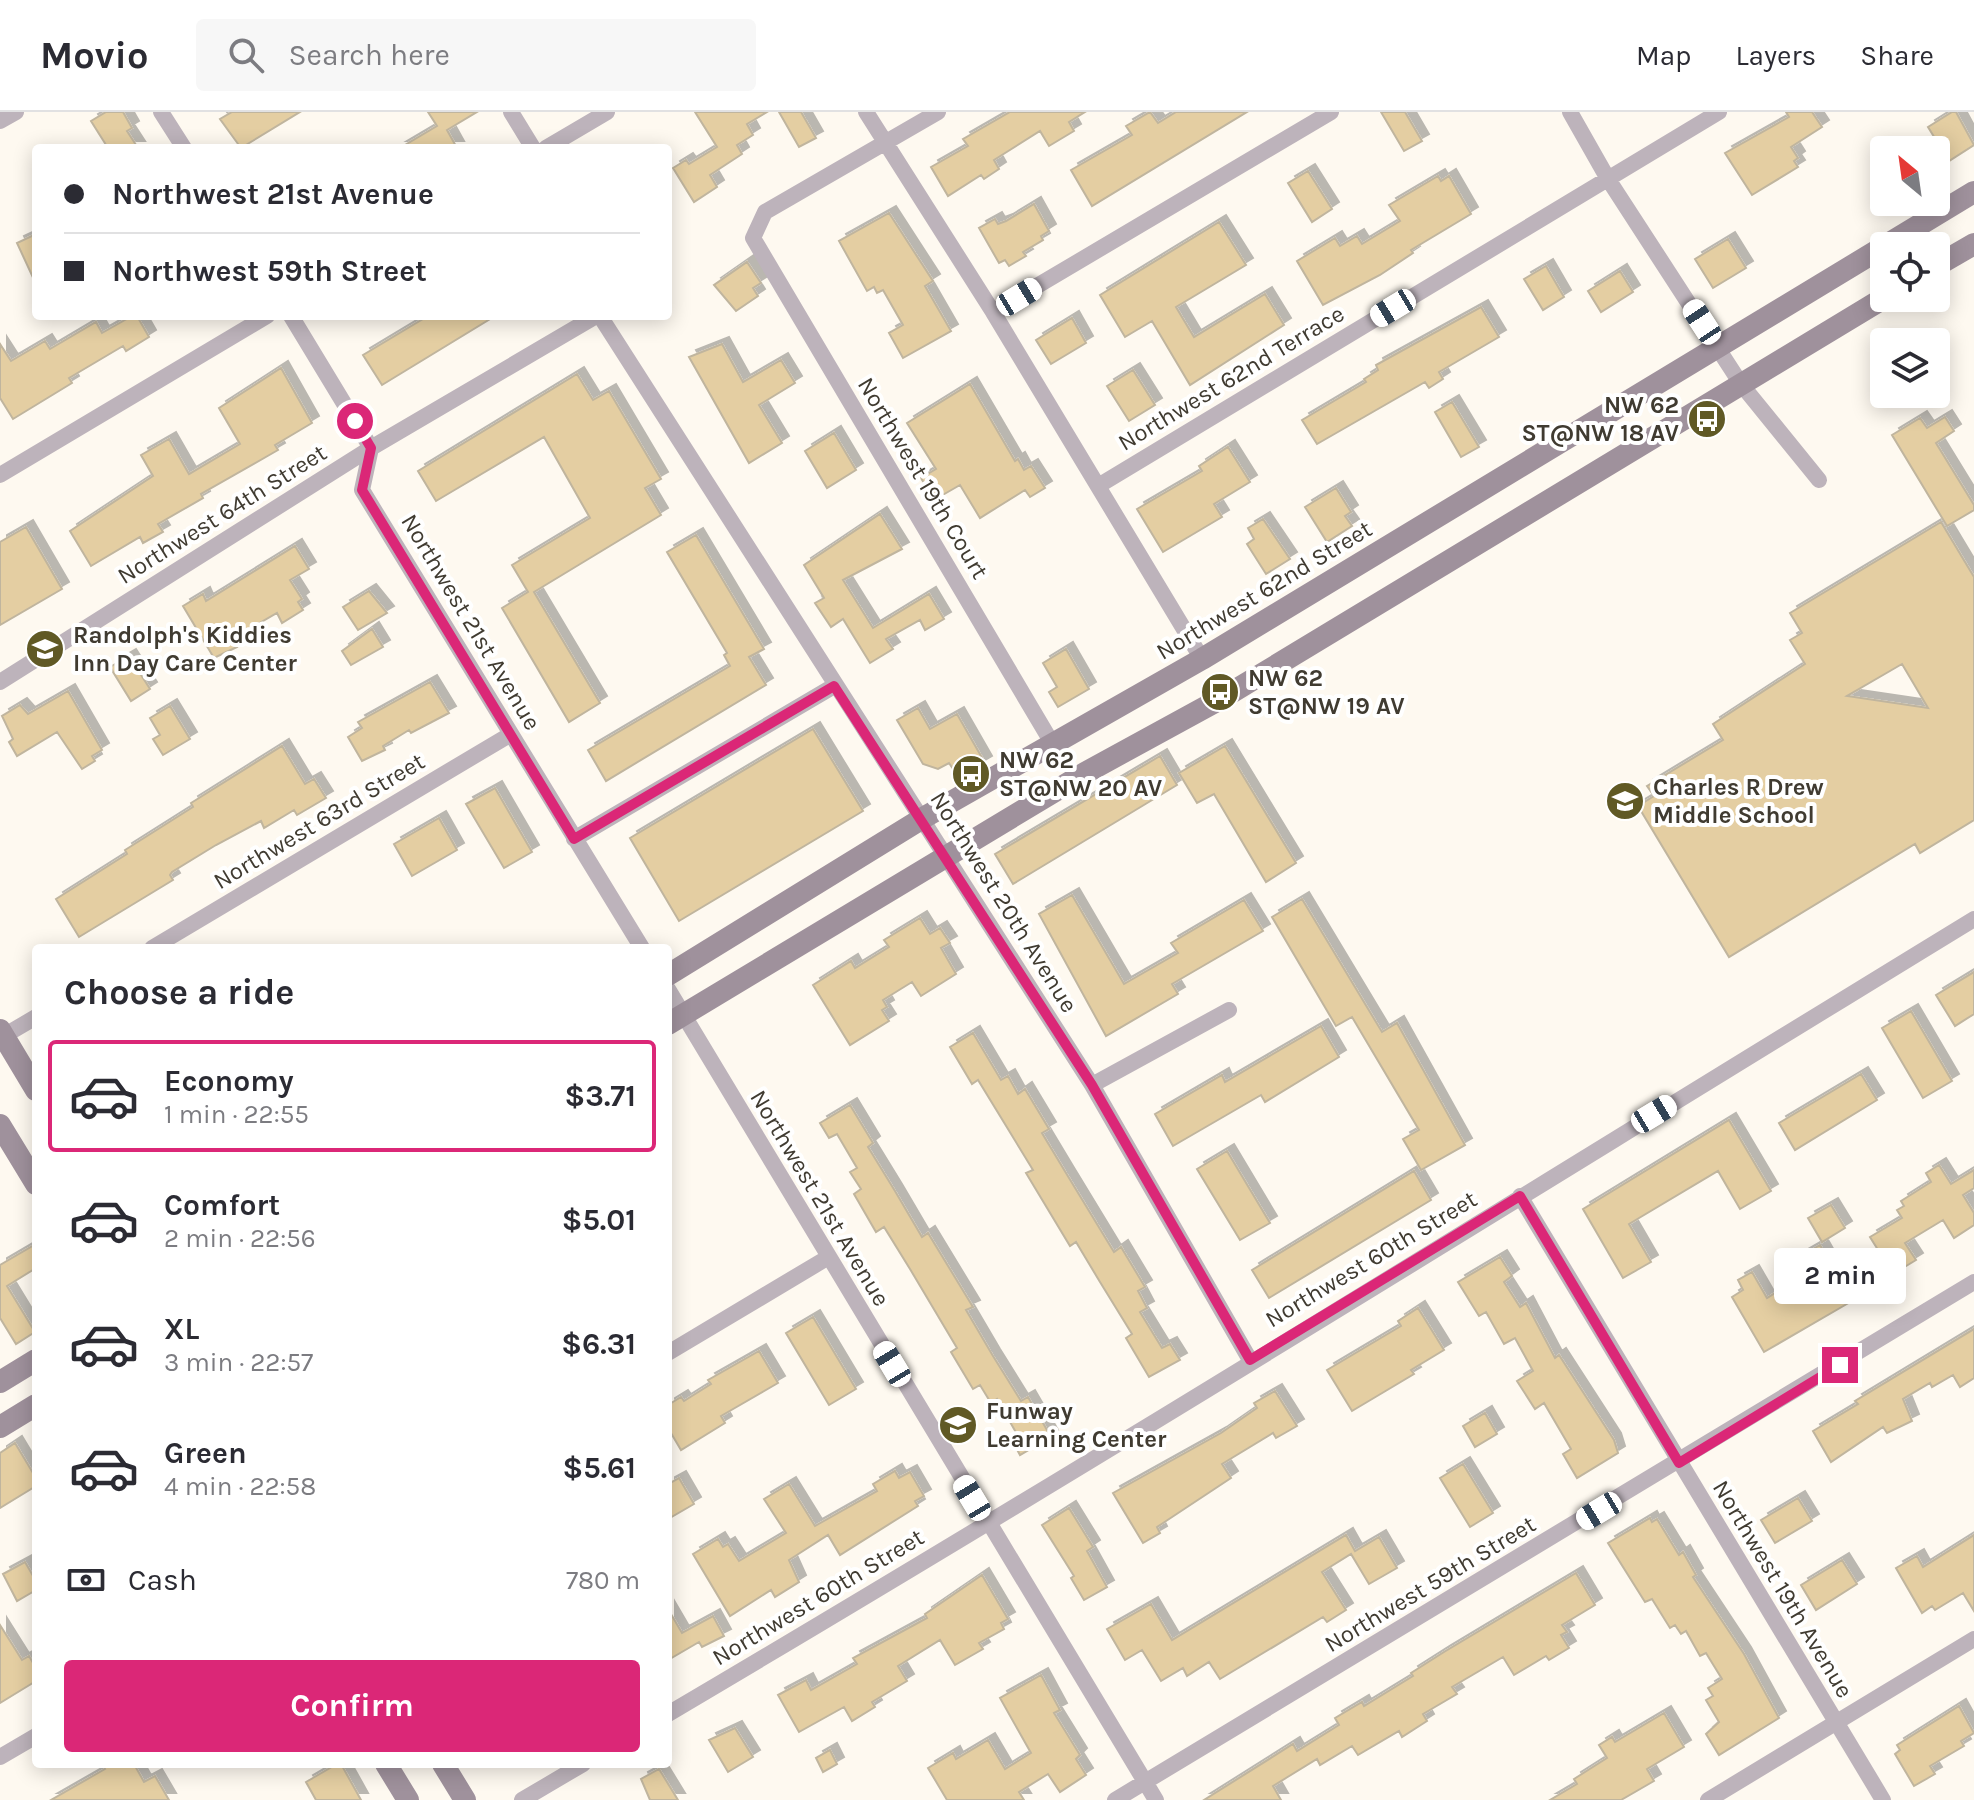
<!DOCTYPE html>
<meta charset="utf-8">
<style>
:root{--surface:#fff;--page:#f7f7f7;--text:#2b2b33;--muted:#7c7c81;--line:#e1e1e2;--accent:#db2777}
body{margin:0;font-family:Karla,sans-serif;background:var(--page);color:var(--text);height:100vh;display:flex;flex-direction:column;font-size:30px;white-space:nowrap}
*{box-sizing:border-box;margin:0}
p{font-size:26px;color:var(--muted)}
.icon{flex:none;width:44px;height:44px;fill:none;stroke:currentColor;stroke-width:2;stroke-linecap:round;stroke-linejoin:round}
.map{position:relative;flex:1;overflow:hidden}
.side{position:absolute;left:32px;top:832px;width:640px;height:824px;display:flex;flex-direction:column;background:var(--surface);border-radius:8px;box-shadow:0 4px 20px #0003}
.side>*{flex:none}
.top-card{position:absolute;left:32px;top:32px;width:640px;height:176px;border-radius:8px;box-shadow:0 4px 20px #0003;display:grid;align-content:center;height:176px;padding:0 32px;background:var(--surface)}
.needle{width:52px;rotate:331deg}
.controls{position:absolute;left:1870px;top:24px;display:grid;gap:16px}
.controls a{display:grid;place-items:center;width:80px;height:80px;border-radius:8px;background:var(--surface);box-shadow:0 4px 20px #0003;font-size:40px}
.end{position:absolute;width:36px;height:36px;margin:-18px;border:10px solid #db2777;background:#fff;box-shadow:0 0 0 4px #fff}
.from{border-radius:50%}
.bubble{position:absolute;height:56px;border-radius:8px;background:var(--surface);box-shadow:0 4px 20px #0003;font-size:26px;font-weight:700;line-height:56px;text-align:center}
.car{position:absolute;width:24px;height:48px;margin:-24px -12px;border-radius:10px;box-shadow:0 0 6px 2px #0007;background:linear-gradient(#fff 24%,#345 0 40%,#fff 0 76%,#345 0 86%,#fff 0)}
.top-card b{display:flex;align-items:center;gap:28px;height:76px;font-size:30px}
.top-card b+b{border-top:2px solid var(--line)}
.top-card i{width:20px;height:20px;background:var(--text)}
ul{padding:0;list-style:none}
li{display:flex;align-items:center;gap:24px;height:112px;margin:0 16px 12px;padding:0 16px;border:4px solid transparent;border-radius:8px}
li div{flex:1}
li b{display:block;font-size:30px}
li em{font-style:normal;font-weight:700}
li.current{border-color:var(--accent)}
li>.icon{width:72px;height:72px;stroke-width:1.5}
h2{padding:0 32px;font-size:36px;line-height:96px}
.pay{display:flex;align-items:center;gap:20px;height:88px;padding:0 32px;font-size:30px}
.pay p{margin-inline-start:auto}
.primary-button{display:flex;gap:16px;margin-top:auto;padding:16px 32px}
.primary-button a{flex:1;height:92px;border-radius:8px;background:var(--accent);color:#fff;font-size:32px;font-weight:700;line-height:92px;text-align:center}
header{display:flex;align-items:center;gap:48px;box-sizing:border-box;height:112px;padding:0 40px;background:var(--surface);border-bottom:2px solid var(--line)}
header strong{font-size:38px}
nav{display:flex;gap:44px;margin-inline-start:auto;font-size:28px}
.search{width:560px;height:72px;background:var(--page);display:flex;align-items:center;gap:20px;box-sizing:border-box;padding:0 28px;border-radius:8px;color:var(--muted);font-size:30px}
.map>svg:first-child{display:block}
.building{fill:#e4cea2;stroke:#c0b59e;stroke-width:2;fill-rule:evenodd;filter:url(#shadow)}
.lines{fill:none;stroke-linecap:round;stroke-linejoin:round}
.minor{stroke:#bdb3bb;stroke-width:16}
.secondary{stroke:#9f919c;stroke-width:22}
.route{stroke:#db2777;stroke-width:10}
.labels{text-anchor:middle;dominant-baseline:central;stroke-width:8;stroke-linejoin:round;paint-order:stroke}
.street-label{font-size:24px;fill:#403b31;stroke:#fff}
.poi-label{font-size:24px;font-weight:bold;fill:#403b31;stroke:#fff;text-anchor:start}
</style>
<header>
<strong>Movio</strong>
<div class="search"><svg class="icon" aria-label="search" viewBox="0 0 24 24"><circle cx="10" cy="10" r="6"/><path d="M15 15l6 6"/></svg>Search here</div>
<nav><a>Map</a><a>Layers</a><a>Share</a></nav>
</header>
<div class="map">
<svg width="1974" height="1688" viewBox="0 0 1974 1688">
<defs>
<filter id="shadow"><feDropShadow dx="7" dy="-7" stdDeviation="0" flood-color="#0004"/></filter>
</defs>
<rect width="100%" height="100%" fill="#fef9f0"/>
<!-- building -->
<path class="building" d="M106,0H123L132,16L127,19L138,36H108L91,9Z
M232,0H300L241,36L220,7Z
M428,0H477L447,18L457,36H400L437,14Z
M695,0H767L747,12L753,23L737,33L742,42L710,63L717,75L694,90L673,56L686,48L689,52L717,35Z
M779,0H801L816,26L799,35Z
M1010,0H1085L1069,10L1074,19L1049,34L1040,19L994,48L999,57L984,67L981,63L948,84L931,55L968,34L963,27Z
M1150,0L1158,11L1176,0H1247L1092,94L1071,58L1132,23L1126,14Z
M1381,0H1405L1422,29L1404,39Z
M1786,0H1812L1822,15L1791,35L1798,46L1794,49L1798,55L1752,83L1725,41L1789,5Z
M1952,0H1956L1974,33L1949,49L1928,15Z
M1308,59L1332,97L1312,110L1288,71Z
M1438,64L1441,69L1449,64L1471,102L1411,138L1413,141L1380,163L1323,193L1297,149L1335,126L1340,134L1357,124L1362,132L1400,109L1389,93Z
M1034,92L1049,119L1041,124L1043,128L1023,140L1026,144L1009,154L1005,148L999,151L979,116L995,107L998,112L1006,109Z
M889,101L933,169L925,174L951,219L903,246L889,221L903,213L883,178L877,181L874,175L867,179L839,129Z
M1219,110L1246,153L1176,195L1194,225L1265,182L1284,213L1190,273L1152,209L1125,225L1100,183Z
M36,122V172L17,131Z
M1728,127L1746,156L1713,176L1695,147Z
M747,150L761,171L753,176L758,184L736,199L714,173Z
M1546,154L1564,185L1543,198L1524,167Z
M1620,159L1633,180L1601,200L1588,179Z
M1481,195L1499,225L1439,260L1443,267L1429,276L1425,270L1317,332L1302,308L1366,270L1364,267L1378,258L1376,253Z
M132,204H137L149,225L126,239L123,234L69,266L72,271L13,307L0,286V232L11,249L45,229L50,237L96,210L102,221Z
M428,204H495L382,273L363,243Z
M1072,206L1086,231L1051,252L1036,228Z
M722,232L743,270L781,248L795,271L759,293L782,331L749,351L689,245Z
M281,256L312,311L275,333L278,338L201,382L203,386L158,412L163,420L143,431L140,425L91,454L70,419L153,364L141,343L169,327L189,362L240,332L219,296Z
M1133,258L1155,293L1129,309L1107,274Z
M577,262L593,288L609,279L661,367L645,376L661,403L534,480L600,591L569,610L502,496L528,480L512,453L590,406L544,325L436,389L418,359Z
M970,272L1015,349L1018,347L1024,358L1031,354L1045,376L1030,385L1025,378L980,406L960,373L934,388L921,366L936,357L907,311Z
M1452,290L1479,335L1461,345L1435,300Z
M1945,305L1954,319L1936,331L1974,393V398L1947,414L1892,323L1920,306L1927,316Z
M834,321L856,358L827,376L805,339Z
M1228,335L1250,370L1214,392L1222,405L1163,440L1137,397L1202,359L1199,354Z
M1336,376L1351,400L1345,404L1352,414L1327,430L1305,395Z
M880,402L902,437L843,468L873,516L929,482L944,507L925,518L920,508L886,527L893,537L870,551L843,507L831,515L815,491L824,486L804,453Z
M1263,407L1290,447L1266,462L1247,432L1254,427L1248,416Z
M1941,410L1974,465V708L1920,741L1915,732L1729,845L1638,694L1654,684L1647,674L1723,628L1713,612L1805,552L1790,528L1802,521L1790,501ZM1902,552L1928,596L1847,584Z
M26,415L62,477L0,513V430Z
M696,423L764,537L749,545L766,573L606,669L588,638L730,554L724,543L727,541L667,440Z
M295,434L309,457L290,468L302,487L298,490L303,498L282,511L277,501L232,527L237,535L214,546L183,494L203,482L206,489Z
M369,479L387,501L358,518L343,495Z
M372,517L383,535L351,553L342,539Z
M1066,537L1089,577L1058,595L1049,580L1057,575L1043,551Z
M129,544L150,577L131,589L110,555Z
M430,570L449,601L411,621L409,618L383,634L385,638L362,649L348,625L362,616L358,610Z
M68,579L102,638L92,644L95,649L82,657L57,620L17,644L9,630L13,627L2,604L20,593L28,602Z
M170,594L190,627L163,643L153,627L160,623L150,606Z
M918,596L930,617L957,602L985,651L959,666L949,651L938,657L923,652L897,608Z
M813,617L863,699L679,809L630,726Z
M282,634L305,672L314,667L326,686L297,703L294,698L264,716L261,709L216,733L172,760L170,763L173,768L79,825L56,787L127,742L125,738L193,695L191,691Z
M1225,634L1296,751L1266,770L1214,682L1197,691L1179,661Z
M1160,644L1177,673L1013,772L995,742Z
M495,676L532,740L504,756L466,692Z
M439,706L457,738L412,764L394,732Z
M1072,783L1124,872L1178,841L1171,831L1244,788L1263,819L1172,872L1178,882L1106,924L1039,802Z
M1302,787L1382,920L1397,911L1465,1033L1421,1058L1403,1027L1419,1018L1352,905L1336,914L1272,805Z
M920,806L930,822L940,816L950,831L941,836L956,862L921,884L912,870L883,888L887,895L882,898L889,909L850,933L813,873L851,849L855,856L889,835L884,828Z
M1974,860V902L1955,914L1936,883Z
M1911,899L1952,969L1923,986L1882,916Z
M1321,914L1339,945L1265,990L1261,983L1173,1034L1155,1002L1222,963L1225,970Z
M973,921L1001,968L1008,964L1018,982L1025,977L1049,1017L1042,1021L1066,1061L1114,1140L1121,1135L1145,1175L1138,1179L1147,1196L1140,1200L1162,1236L1170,1232L1180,1248L1149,1265L1126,1226L1132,1222L1100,1170L1076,1130L1070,1134L1026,1061L1033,1058L978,968L972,972L950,935Z
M1861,962L1877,988L1795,1038L1779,1011Z
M850,993L873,1031L868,1035L895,1079L922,1125L928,1121L973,1195L966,1198L993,1244L1021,1289L1028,1285L1051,1325L1020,1343L1012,1328L1018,1324L997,1287L991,1291L980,1273L973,1277L951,1240L957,1236L910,1157L884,1115L876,1120L854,1082L861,1077L850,1060L857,1056L837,1022L829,1026L820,1011Z
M1729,1008L1771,1079L1740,1097L1718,1059L1629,1112L1651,1150L1623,1166L1583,1097Z
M1227,1039L1270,1111L1240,1128L1197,1057Z
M1939,1053L1951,1072L1974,1058V1076L1963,1083L1974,1101V1113L1954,1126L1943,1108L1905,1131L1916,1148L1893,1162L1870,1125L1902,1106L1897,1098L1904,1094L1901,1089L1931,1070L1926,1061Z
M1414,1059L1431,1088L1269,1186L1252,1158Z
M1831,1093L1845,1116L1822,1130L1808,1106Z
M36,1132V1156L7,1174L35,1220L16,1232L0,1206V1153Z
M1820,1133L1852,1189L1764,1240L1732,1185L1743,1178L1738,1168L1752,1160L1767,1186L1803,1163L1794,1148Z
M1500,1145L1512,1164L1504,1170L1520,1195L1526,1191L1555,1246L1559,1243L1614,1328L1618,1341L1577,1366L1563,1342L1571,1337L1544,1291L1535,1297L1517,1269L1533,1259L1515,1226L1504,1232L1486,1200L1479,1204L1458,1170Z
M1418,1196L1444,1238L1411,1258L1414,1262L1352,1299L1327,1258L1401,1214L1398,1209Z
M813,1205L856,1277L829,1293L786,1221Z
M1974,1217V1266L1960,1275L1953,1263L1932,1275L1930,1271L1903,1287L1912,1309L1887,1321L1883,1315L1831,1350L1813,1319L1858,1292L1855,1289Z
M759,1239L778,1271L721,1304L725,1311L681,1338L668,1316V1293L681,1285L684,1289L711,1272L708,1268Z
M1275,1279L1297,1314L1276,1326L1273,1321L1222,1352L1231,1366L1157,1415L1160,1421L1143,1431L1113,1381L1221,1321L1257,1296L1254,1291Z
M1485,1301L1497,1322L1475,1335L1463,1314Z
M15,1331L36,1366V1374L0,1396V1341Z
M1463,1352L1493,1401L1470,1415L1440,1366Z
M895,1359L899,1366L910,1360L924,1384L915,1389L918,1394L840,1443L828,1423L789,1448L799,1470L775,1485L771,1478L730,1504L693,1442L718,1427L723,1435L728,1432L739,1449L786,1421L764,1387L789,1372L815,1414L877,1379L873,1372Z
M679,1366L694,1392L668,1407V1372Z
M1798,1386L1812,1409L1775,1431L1761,1408Z
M1069,1396L1093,1435L1087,1439L1107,1475L1084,1488L1071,1466L1074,1464L1042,1413Z
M1650,1406L1652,1410L1657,1407L1679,1443L1683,1440L1696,1463L1693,1465L1744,1542L1779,1606L1719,1643L1706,1622L1719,1610L1706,1588L1713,1584L1708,1576L1722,1567L1706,1541L1700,1544L1686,1519L1681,1522L1675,1513L1670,1516L1652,1487L1645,1490L1608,1431Z
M1346,1423L1355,1439L1379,1425L1397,1456L1369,1472L1351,1442L1322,1460L1346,1498L1327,1510L1323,1505L1220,1567L1209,1550L1187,1564L1183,1556L1161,1569L1142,1538L1125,1548L1107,1517L1151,1492L1172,1528Z
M1974,1423V1499L1963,1481L1935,1498L1932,1494L1922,1501L1896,1456L1917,1444L1923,1455Z
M1842,1448L1857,1472L1816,1498L1801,1473Z
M25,1450L36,1469V1478L17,1489L3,1462Z
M1576,1461L1595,1493L1562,1513L1567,1520L1561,1523L1569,1536L1549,1548L1546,1544L1514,1563L1503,1545L1452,1575L1457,1582L1423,1602L1427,1609L1402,1625L1399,1619L1358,1643L1352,1634L1320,1653L1317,1647L1273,1674L1281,1688H1204L1293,1632L1297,1639L1339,1613L1335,1606L1362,1590L1364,1594L1413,1564L1411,1561L1444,1540Z
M982,1463L1008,1507L1001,1511L1004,1517L979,1531L983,1537L955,1553L940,1528L898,1554L907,1569L872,1590L875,1595L852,1609L844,1595L799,1620L778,1583L806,1568L811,1578L857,1552L853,1546L927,1506L925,1502Z
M668,1497L682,1521L713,1504L724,1524L702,1535L699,1530L668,1548Z
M0,1513L22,1548L29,1544L36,1556V1569L0,1591Z
M1041,1563L1060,1598L1054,1601L1080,1643L1076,1647L1086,1663L1060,1680L1048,1662L1019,1680L1024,1688H947L928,1656L953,1641L956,1647L988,1628L1005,1657L1031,1641L1000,1586Z
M1959,1594L1974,1621L1961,1629L1964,1634L1930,1654L1935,1662L1914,1674L1895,1642L1900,1638L1897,1633Z
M1664,1601L1684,1635L1647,1657L1654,1669L1621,1688H1550L1577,1672L1574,1667L1607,1646L1599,1633L1612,1625L1615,1630Z
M735,1616L753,1645L728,1660L709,1628Z
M830,1638L837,1652L823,1660L816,1646Z
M102,1652H134L144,1670L155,1664L169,1688H51L105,1657Z
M337,1652H341L361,1688H316L306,1670Z
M659,1657L678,1688H650L641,1667Z"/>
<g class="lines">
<!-- minor -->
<path class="minor" d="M161,0L184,36
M511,0L533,36
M866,0L993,200L1202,547
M938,0L765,100L753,126L1052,631
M1570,0L1608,67L1741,272L1819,368
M0,9L16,0
M546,36L607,0
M993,200L1331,0
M291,204L371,336L362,378L642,836
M600,204L1092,973L1250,1248
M0,363L267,204
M1098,374L1719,0
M0,570L371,336L596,204
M574,727L834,574
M152,836L511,622
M668,877L1156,1688
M0,926L36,905
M1092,973L1229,898
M1520,1084L1883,1688
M668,1241L827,1146
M668,1602C1107,1343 1539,1073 1974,807
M0,1645L36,1624
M522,1688L583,1652
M1115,1688L1974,1170
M1708,1688L1974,1527"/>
<!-- secondary -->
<path class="secondary" d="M1936,154L1974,132
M668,863L923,706L1202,547L1974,80
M668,912L1085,661L1224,585L1884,186
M0,918L36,978
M0,1013L36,1072
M0,1270L36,1248
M0,1315L36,1293
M386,1652L408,1688
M443,1652L465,1688"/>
</g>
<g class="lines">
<!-- route -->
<path class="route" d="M355,309L371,336L362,378L574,727L834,574L1092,973L1250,1248L1520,1084L1679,1351L1840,1253"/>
</g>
<!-- icons -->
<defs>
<symbol id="bus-disc" viewBox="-11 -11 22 22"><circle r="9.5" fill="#605925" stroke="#fff"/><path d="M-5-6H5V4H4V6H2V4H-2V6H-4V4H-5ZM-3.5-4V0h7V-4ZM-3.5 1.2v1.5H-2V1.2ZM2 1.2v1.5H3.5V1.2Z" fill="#fff"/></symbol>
<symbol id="school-disc" viewBox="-11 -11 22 22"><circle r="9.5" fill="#605925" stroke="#fff"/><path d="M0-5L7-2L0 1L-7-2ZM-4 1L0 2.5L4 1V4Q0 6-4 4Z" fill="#fff"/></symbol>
</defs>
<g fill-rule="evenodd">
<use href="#bus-disc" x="1685" y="285" width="44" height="44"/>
<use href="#school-disc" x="23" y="515" width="44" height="44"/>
<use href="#bus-disc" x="1198" y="558" width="44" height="44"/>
<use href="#bus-disc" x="949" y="640" width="44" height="44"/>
<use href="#school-disc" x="1603" y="667" width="44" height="44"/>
<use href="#school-disc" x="936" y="1291" width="44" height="44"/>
</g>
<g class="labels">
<!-- street labels -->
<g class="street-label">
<text transform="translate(1231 266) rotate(-31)">Northwest 62nd Terrace</text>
<text transform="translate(923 366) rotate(59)">Northwest 19th Court</text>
<text transform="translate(222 402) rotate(-32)">Northwest 64th Street</text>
<text transform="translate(1264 478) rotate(-31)">Northwest 62nd Street</text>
<text transform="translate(471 510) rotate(59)">Northwest 21st Avenue</text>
<text transform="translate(319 709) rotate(-31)">Northwest 63rd Street</text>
<text transform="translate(1004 790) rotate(58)">Northwest 20th Avenue</text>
<text transform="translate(820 1086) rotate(59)">Northwest 21st Avenue</text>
<text transform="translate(1371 1147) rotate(-31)">Northwest 60th Street</text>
<text transform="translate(1430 1472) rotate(-31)">Northwest 59th Street</text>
<text transform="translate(1783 1477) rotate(59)">Northwest 19th Avenue</text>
<text transform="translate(818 1485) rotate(-31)">Northwest 60th Street</text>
</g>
<!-- poi labels -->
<g class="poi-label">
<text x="1679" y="293" text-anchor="end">NW 62<tspan x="1679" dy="28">ST@NW 18 AV</tspan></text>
<text x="73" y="523">Randolph's Kiddies<tspan x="73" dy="28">Inn Day Care Center</tspan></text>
<text x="1248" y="566">NW 62<tspan x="1248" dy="28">ST@NW 19 AV</tspan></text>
<text x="999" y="648">NW 62<tspan x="999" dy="28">ST@NW 20 AV</tspan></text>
<text x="1653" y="675">Charles R Drew<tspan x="1653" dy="28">Middle School</tspan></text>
<text x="986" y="1299">Funway<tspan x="986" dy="28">Learning Center</tspan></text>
</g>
</g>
</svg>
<div class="controls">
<a><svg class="needle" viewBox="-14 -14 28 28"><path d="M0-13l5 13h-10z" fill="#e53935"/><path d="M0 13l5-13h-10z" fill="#7c7c81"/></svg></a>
<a><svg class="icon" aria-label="locate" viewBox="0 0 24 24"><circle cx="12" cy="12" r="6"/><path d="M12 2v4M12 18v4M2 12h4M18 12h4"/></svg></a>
<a><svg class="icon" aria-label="layers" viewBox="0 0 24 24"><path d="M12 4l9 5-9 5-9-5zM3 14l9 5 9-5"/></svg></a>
</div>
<i class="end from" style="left:355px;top:309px"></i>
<i class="end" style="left:1840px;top:1253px"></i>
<div class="bubble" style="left:1774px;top:1136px;width:132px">2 min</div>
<i class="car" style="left:1019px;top:185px;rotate:59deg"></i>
<i class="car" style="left:1393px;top:196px;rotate:239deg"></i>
<i class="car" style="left:1702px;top:210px;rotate:327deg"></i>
<i class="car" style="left:1654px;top:1002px;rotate:59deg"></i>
<i class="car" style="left:892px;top:1252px;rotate:329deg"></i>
<i class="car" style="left:972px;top:1386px;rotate:329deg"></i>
<i class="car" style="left:1599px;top:1399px;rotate:239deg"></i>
<div class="top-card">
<b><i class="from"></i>Northwest 21st Avenue</b>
<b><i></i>Northwest 59th Street</b>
</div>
<section class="side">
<h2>Choose a ride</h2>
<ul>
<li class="current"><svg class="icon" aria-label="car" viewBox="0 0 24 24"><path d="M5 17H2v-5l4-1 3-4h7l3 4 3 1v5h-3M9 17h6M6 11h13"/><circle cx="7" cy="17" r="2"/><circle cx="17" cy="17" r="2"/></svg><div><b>Economy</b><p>1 min · 22:55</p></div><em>$3.71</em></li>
<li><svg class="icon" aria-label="car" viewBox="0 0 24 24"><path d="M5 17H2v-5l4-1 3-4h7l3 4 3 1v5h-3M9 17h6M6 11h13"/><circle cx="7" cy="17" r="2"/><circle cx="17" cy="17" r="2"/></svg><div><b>Comfort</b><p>2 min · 22:56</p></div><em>$5.01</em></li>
<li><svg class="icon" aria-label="car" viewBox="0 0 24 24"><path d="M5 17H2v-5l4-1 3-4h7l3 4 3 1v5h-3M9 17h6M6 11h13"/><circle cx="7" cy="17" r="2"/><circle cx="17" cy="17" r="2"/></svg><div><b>XL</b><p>3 min · 22:57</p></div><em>$6.31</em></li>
<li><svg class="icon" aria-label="car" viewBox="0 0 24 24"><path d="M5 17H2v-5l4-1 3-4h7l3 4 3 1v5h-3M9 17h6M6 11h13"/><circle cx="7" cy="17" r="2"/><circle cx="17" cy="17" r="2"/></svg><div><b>Green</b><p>4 min · 22:58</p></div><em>$5.61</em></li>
</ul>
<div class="pay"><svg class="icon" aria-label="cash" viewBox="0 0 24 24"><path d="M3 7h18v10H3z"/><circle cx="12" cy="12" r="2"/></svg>Cash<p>780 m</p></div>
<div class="primary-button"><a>Confirm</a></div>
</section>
</div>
